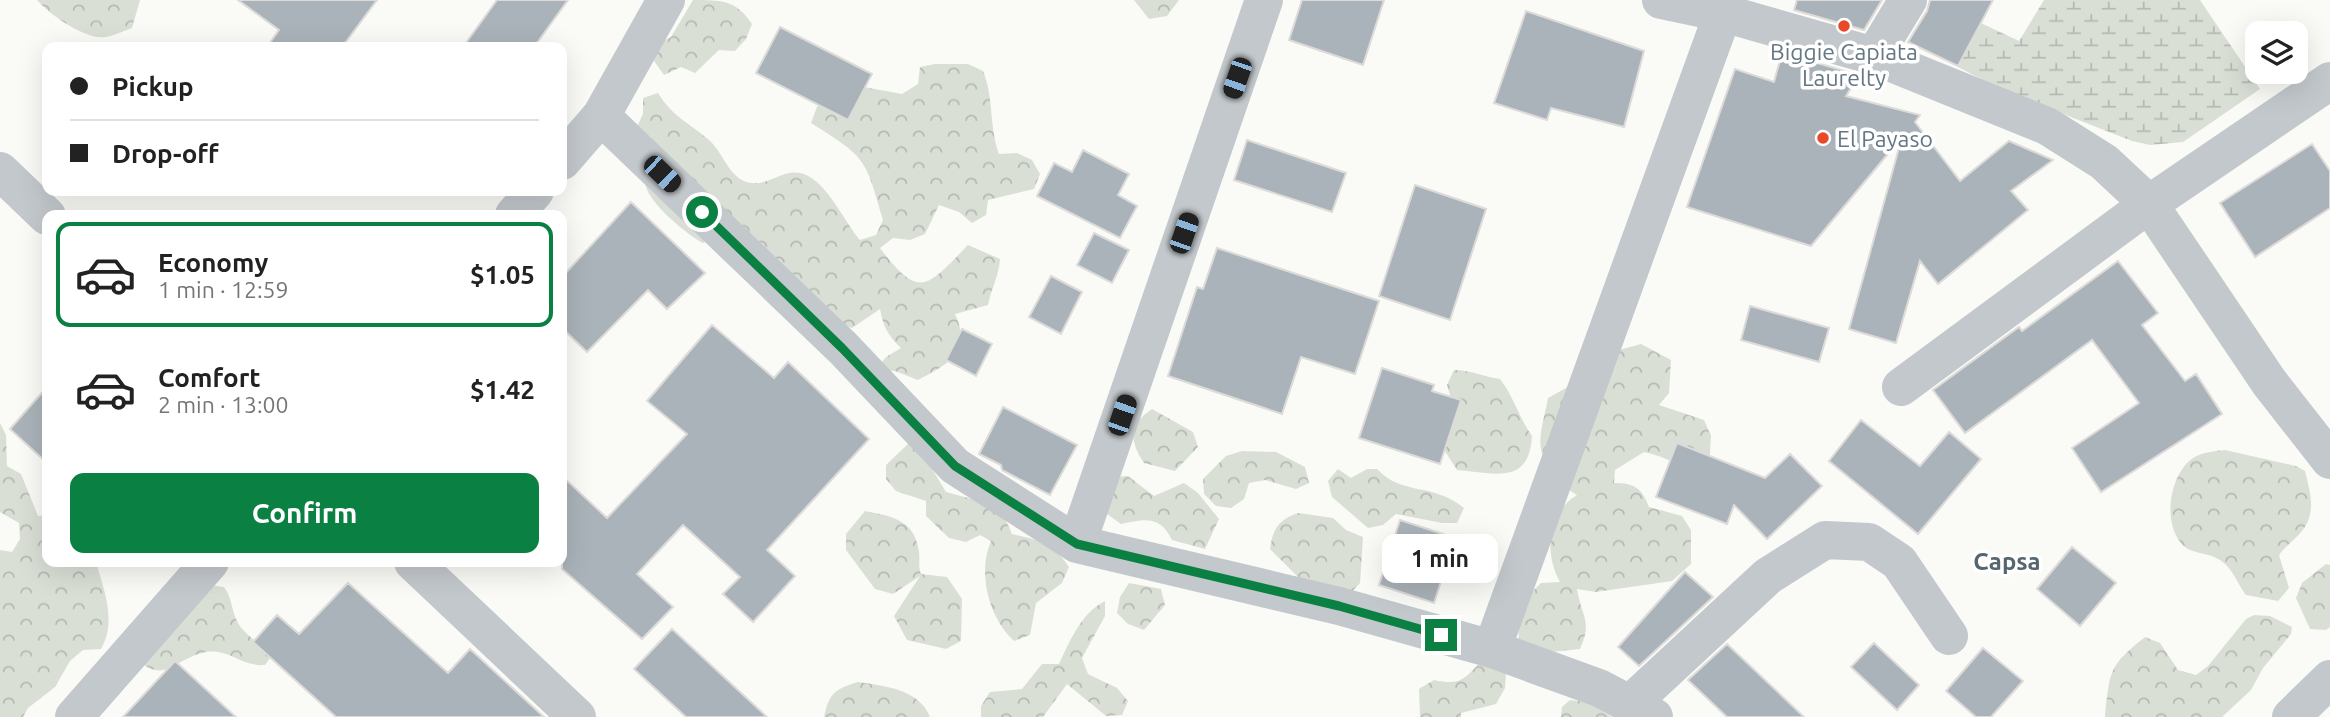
<!DOCTYPE html>
<meta charset="utf-8">
<style>
:root{--surface:#fff;--page:#f6f6f6;--text:#222;--muted:#767676;--line:#e0e0e0;--accent:#0b8043}
body{margin:0;font-family:Ubuntu,sans-serif;background:var(--page);color:var(--text);height:100vh;display:flex;flex-direction:column;font-size:26px;white-space:nowrap}
*{box-sizing:border-box;margin:0}
p{font-size:23px;color:var(--muted)}
.icon{flex:none;width:38px;height:38px;fill:none;stroke:currentColor;stroke-width:2;stroke-linecap:round;stroke-linejoin:round}
.map{position:relative;flex:1;overflow:hidden}
.panel{position:absolute;left:42px;top:210px;width:525px;height:357px;display:flex;flex-direction:column;background:var(--surface);border-radius:14px;box-shadow:0 7px 28px #0002}
.panel>*{flex:none}
.top-card{position:absolute;left:42px;top:42px;width:525px;height:154px;border-radius:14px;box-shadow:0 7px 28px #0002;display:grid;align-content:center;height:154px;padding:0 28px;background:var(--surface)}
.buttons{position:absolute;left:2245px;top:21px;display:grid;gap:14px}
.buttons a{display:grid;place-items:center;width:63px;height:63px;border-radius:14px;background:var(--surface);box-shadow:0 7px 28px #0002;font-size:35px}
.end{position:absolute;width:32px;height:32px;margin:-16px;border:9px solid #0b8043;background:#fff;box-shadow:0 0 0 4px #fff}
.from{border-radius:50%}
.bubble{position:absolute;height:49px;border-radius:14px;background:var(--surface);box-shadow:0 7px 28px #0002;font-size:23px;font-weight:700;line-height:49px;text-align:center}
.car{position:absolute;width:21px;height:42px;margin:-21px -10px;border-radius:9px;box-shadow:0 0 5px 2px #0007;background:linear-gradient(#222 24%,#8ab4d8 0 40%,#222 0 76%,#8ab4d8 0 86%,#222 0)}
.top-card b{display:flex;align-items:center;gap:24px;height:66px;font-size:26px}
.top-card b+b{border-top:2px solid var(--line)}
.top-card i{width:18px;height:18px;background:var(--text)}
ul{padding:12px 0 0;list-style:none}
li{display:flex;align-items:center;gap:21px;height:105px;margin:0 14px 10px;padding:0 14px;border:4px solid transparent;border-radius:14px}
li div{flex:1}
li b{display:block;font-size:26px}
li em{font-style:normal;font-weight:700}
li.on{border-color:var(--accent)}
li>.icon{width:63px;height:63px;stroke-width:1.5}
.primary-button{display:flex;gap:14px;margin-top:auto;padding:14px 28px}
.primary-button a{flex:1;height:80px;border-radius:14px;background:var(--accent);color:#fff;font-size:28px;font-weight:700;line-height:80px;text-align:center}
.map>svg:first-child{display:block}
.forest{fill:url(#forest-crowns)}
.wetland{fill:url(#wetland-marsh)}
.building{fill:#aab3b9;stroke:#dcdbd9;stroke-width:2}
.lines{fill:none;stroke-linecap:round;stroke-linejoin:round}
.minor{stroke:#c3c8cc;stroke-width:38}
.tertiary{stroke:#c3c8cc;stroke-width:38}
.route{stroke:#0b8043;stroke-width:9}
.poi-dot{fill:#e94928;stroke:#fff;stroke-width:2.5}
.labels{text-anchor:middle;dominant-baseline:central;stroke-width:7;stroke-linejoin:round;paint-order:stroke}
.poi-label{font-size:23px;fill:#647783;stroke:#fff}
.neighbourhood-label{font-size:24px;font-weight:bold;fill:#56656e;stroke:#fff}
</style>
<div class="map">
<svg width="2330" height="717" viewBox="0 0 2330 717">
<defs>
<pattern id="forest-crowns" width="20" height="18" patternUnits="userSpaceOnUse" patternTransform="scale(1.75)"><rect width="20" height="18" fill="#dadfd6"/><path d="M2 6a3 3 0 1 1 6 0M12 15a3 3 0 1 1 6 0" fill="none" stroke="#b4bab3"/></pattern>
<pattern id="wetland-marsh" width="20" height="14" patternUnits="userSpaceOnUse" patternTransform="scale(1.75)"><rect width="20" height="14" fill="#dadfd6"/><path d="M1 5h8M5 5V1M11 12h8M15 12V8" fill="none" stroke="#b4bab3"/></pattern>
</defs>
<rect width="100%" height="100%" fill="#fafaf7"/>
<!-- forest -->
<path class="forest" d="M37,0H140L132,28C123,31 114,36 105,37C85,40 49,14 37,0Z
M693,0C722,0 736,0 752,24L746,39L735,51L719,50L695,73L681,67L664,75L654,61L657,44L671,37Z
M1134,0H1179L1167,16L1149,19Z
M935,64H968L983,71C994,97 989,127 999,154L1017,153L1032,160L1040,174L1034,189L988,200L986,215L972,223L959,212L939,205L925,234L910,240L893,238L880,248C920,301 927,287 968,245L1000,259C999,276 991,289 988,305L955,314C973,352 947,365 918,380L895,371L876,370L886,357L901,348C888,336 883,326 880,309L852,328L823,319L716,234L703,243C687,235 643,199 645,180C648,162 654,157 651,137L636,129L643,114V98L658,93C673,117 688,122 709,140C726,155 730,186 759,183C775,181 788,167 806,175C828,184 845,223 860,240L876,235L883,220C865,158 867,158 811,123L817,107L837,82L902,94L918,84L920,67Z
M1641,344L1671,360L1669,393L1659,405L1704,420L1711,436L1709,468C1683,471 1669,457 1644,452L1615,470L1614,483C1634,483 1642,488 1649,507L1682,516L1691,530V564L1672,581L1596,592L1577,589C1581,616 1593,621 1580,649L1531,654L1519,641L1517,607L1541,583L1560,582C1544,554 1547,513 1577,495C1569,491 1563,484 1556,477C1531,450 1542,431 1548,398L1575,383L1608,353Z
M1454,370C1471,370 1484,377 1500,379C1514,397 1519,418 1532,436C1529,486 1495,473 1457,470L1439,442L1456,415L1447,385Z
M1152,409L1193,432L1198,447L1175,471L1144,463C1129,441 1129,424 1152,409Z
M0,423L6,435L7,466L21,474L38,516L47,515V562H96C104,591 117,621 101,649L83,650L70,661L55,687L28,708L23,717H0V550L12,552L20,539L19,523L0,512Z
M909,443L920,449L946,492C977,501 1000,501 1012,534C1040,541 1052,541 1069,567L1062,583L1036,603L1030,635L1014,641C989,618 977,573 991,541L980,535L966,542L949,538L926,516V501L896,491L886,479V465Z
M2225,450L2296,466L2305,471C2310,492 2317,512 2302,531C2295,540 2286,545 2279,555L2289,588L2278,601L2246,595C2236,582 2232,565 2216,558C2207,553 2192,553 2185,547C2161,527 2169,474 2193,458C2203,452 2214,451 2225,450Z
M1242,451L1276,452L1305,467L1309,483L1296,489L1265,480L1249,483L1244,499L1231,508L1216,506L1204,494L1203,479L1226,456Z
M1338,469L1351,478L1367,469H1377C1402,496 1432,482 1464,508L1457,523H1442L1396,514L1383,525L1368,528L1332,497L1328,481Z
M1128,476L1154,496L1184,483L1198,493L1219,519L1205,549L1172,540C1160,515 1145,519 1121,524L1107,514L1112,477Z
M865,511C892,516 915,520 919,552C920,560 918,567 921,574L947,577L962,599L961,641L946,649L907,640L894,616L920,576L893,594L875,589L846,550V534Z
M1298,513L1333,518L1346,530L1363,537L1360,583L1349,595H1316L1270,549C1273,529 1278,520 1298,513Z
M2326,564L2330,565V627L2326,630L2310,629L2296,598L2302,583Z
M189,582L224,587C232,598 231,607 236,619C243,636 262,642 270,658L265,665C239,667 228,646 202,653C174,660 164,684 138,660Z
M1129,583L1161,589L1165,605L1144,630L1128,624L1117,613L1120,597Z
M1105,601V616L1082,658L1088,674L1117,688L1128,701L1122,715L1106,716L1067,684L1043,717H981V706L990,692L1022,689L1042,664H1059C1070,641 1081,613 1105,601Z
M2254,615L2270,616L2292,627L2291,634L2263,668L2251,690L2222,717H2105C2110,672 2108,666 2145,637L2160,643L2178,670L2196,675L2208,666L2246,619Z
M1483,659L1506,673L1505,688L1496,704L1461,713V717H1420L1419,689L1434,680C1461,686 1465,679 1483,659Z
M858,682C885,686 919,689 930,717H824C829,693 835,689 858,682Z
M1570,700L1587,702L1612,717H1561L1562,707Z"/>
<!-- wetland -->
<path class="wetland" d="M2044,0H2200L2260,89L2183,142L2150,145L2132,141L2002,90L1958,67L1981,23L2019,41Z"/>
<!-- building -->
<path class="building" d="M238,0H377L342,47H267L279,30Z
M497,0H568L534,47H463Z
M1302,0H1384L1363,65L1289,40Z
M1797,0H1882L1864,30L1794,10Z
M1930,0H1993L1958,66L1908,42L1927,11Z
M1526,11L1644,51L1624,127L1551,108L1547,120L1494,103Z
M780,27L872,74L848,120L756,73Z
M1782,53L1859,75L1846,96L1920,115L1915,122L1960,181L2009,141L2053,160L2011,191L2028,210L1938,284L1920,261L1896,343L1849,329L1902,137L1811,246L1687,207L1735,69L1774,82Z
M1247,140L1346,173L1332,212L1234,180Z
M2312,144L2330,171V208L2255,257L2220,203Z
M1083,150L1129,174L1118,195L1137,206L1120,238L1037,196L1054,163L1072,172Z
M1415,185L1486,209L1450,320L1379,296Z
M631,202L705,273L667,309L648,290L587,352L562,328V277Z
M1094,233L1129,250L1112,283L1077,265Z
M1217,248L1379,301L1355,374L1301,357L1282,414L1168,376L1197,287L1203,289Z
M2118,261L2158,313L2142,325L2185,381L2196,374L2222,414L2101,492L2072,448L2139,403L2092,340L1965,433L1933,390L2019,327L2022,331Z
M1051,276L1082,292L1061,334L1029,317Z
M1750,306L1829,328L1819,362L1741,340Z
M712,325L774,378L788,362L869,439L767,550L795,576L753,622L723,594L740,577L683,525L637,574L673,607L642,639L562,569V476L607,518L687,434L647,401Z
M962,329L992,344L976,376L946,360Z
M1382,368L1434,385L1432,391L1461,400L1440,464L1359,438Z
M47,387V463L10,429Z
M1003,407L1077,445L1050,495L1002,470L1001,465L979,454Z
M1861,420L1920,466L1949,432L1981,459L1918,534L1829,461Z
M1677,443L1765,478L1790,454L1822,486L1767,539L1734,505L1727,524L1656,497Z
M1400,520L1455,538L1434,603L1379,585Z
M2072,547L2116,583L2080,626L2037,589Z
M1685,572L1713,597L1639,666L1618,647Z
M348,583L448,673L470,649L544,717H336L253,642L277,615L299,634Z
M672,629L767,717H686L634,669Z
M1874,643L1919,685L1897,710L1851,667Z
M1727,644L1804,717H1727L1688,680Z
M1983,648L2023,681L1991,717H1976L1946,691Z
M175,661L236,717H123Z"/>
<g class="lines">
<!-- minor -->
<path class="minor" d="M1874,56L1908,0
M601,116L843,348L955,466L1077,544L1339,606L1492,649L1599,688L1654,717
M1901,387L2149,204
M1077,544L1264,0
M413,562L577,717
M1492,649L1723,13
M1630,704L1768,576L1825,540L1869,542L1899,562L1949,636
M74,717L210,562
M2291,717L2330,679"/>
<!-- tertiary -->
<path class="tertiary" d="M1661,0L1723,13L1874,56L2047,126L2104,162L2149,204L2269,382L2330,460
M562,161L601,116L666,0
M0,171L47,216
M2149,204L2330,81
M514,215L535,191"/>
</g>
<g class="lines">
<!-- route -->
<path class="route" d="M702,212L842,348L955,466L1077,544L1339,606L1441,635"/>
</g>
<!-- markers -->
<g class="poi-dot">
<circle cx="1844" cy="26" r="7"/>
<circle cx="1823" cy="138" r="7"/>
</g>
<g class="labels">
<!-- poi labels -->
<g class="poi-label">
<text x="1844" y="51">Biggie Capiata<tspan x="1844" dy="26">Laurelty</tspan></text>
<text x="1837" y="138" text-anchor="start">El Payaso</text>
</g>
<!-- neighbourhood labels -->
<g class="neighbourhood-label">
<text x="2007" y="561">Capsa</text>
</g>
</g>
</svg>
<div class="buttons">
<a><svg class="icon" aria-label="layers" viewBox="0 0 24 24"><path d="M12 4l9 5-9 5-9-5zM3 14l9 5 9-5"/></svg></a>
</div>
<i class="end from" style="left:702px;top:212px"></i>
<i class="end" style="left:1441px;top:635px"></i>
<div class="bubble" style="left:1382px;top:534px;width:116px">1 min</div>
<i class="car" style="left:1237px;top:78px;rotate:199deg"></i>
<i class="car" style="left:662px;top:174px;rotate:134deg"></i>
<i class="car" style="left:1184px;top:233px;rotate:19deg"></i>
<i class="car" style="left:1122px;top:415px;rotate:19deg"></i>
<div class="top-card">
<b><i class="from"></i>Pickup</b>
<b><i></i>Drop-off</b>
</div>
<section class="panel">
<ul>
<li class="on"><svg class="icon" aria-label="car" viewBox="0 0 24 24"><path d="M5 17H2v-5l4-1 3-4h7l3 4 3 1v5h-3M9 17h6M6 11h13"/><circle cx="7" cy="17" r="2"/><circle cx="17" cy="17" r="2"/></svg><div><b>Economy</b><p>1 min · 12:59</p></div><em>$1.05</em></li>
<li><svg class="icon" aria-label="car" viewBox="0 0 24 24"><path d="M5 17H2v-5l4-1 3-4h7l3 4 3 1v5h-3M9 17h6M6 11h13"/><circle cx="7" cy="17" r="2"/><circle cx="17" cy="17" r="2"/></svg><div><b>Comfort</b><p>2 min · 13:00</p></div><em>$1.42</em></li>
</ul>
<div class="primary-button"><a>Confirm</a></div>
</section>
</div>
